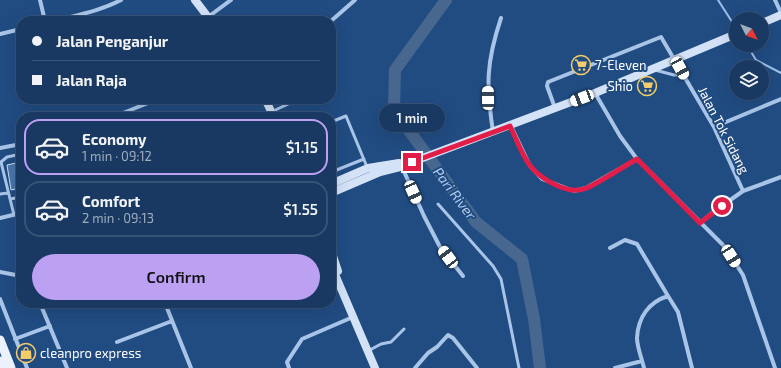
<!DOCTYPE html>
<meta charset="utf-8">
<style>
:root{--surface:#193962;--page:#224068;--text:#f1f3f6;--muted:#9facbe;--line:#375377;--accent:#bca0f2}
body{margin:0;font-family:"Exo 2",sans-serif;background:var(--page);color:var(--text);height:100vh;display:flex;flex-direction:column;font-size:15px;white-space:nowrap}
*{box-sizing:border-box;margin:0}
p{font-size:13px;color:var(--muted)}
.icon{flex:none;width:22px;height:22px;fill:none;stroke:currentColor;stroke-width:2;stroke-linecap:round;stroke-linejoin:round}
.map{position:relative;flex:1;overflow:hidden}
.details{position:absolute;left:16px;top:112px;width:320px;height:196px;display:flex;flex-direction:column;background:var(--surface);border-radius:16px;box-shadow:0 4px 16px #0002,0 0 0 1px var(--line)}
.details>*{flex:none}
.banner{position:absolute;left:16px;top:16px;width:320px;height:88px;border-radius:16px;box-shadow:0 4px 16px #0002,0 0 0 1px var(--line);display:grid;align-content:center;height:88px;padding:0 16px;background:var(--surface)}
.needle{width:26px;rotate:132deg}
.tools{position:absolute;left:729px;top:12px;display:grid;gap:8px}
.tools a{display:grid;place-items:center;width:40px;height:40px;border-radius:50%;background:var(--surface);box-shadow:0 4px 16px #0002,0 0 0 1px var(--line);font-size:20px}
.end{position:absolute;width:18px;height:18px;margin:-9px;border:5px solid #e11d48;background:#fff;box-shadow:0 0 0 2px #fff}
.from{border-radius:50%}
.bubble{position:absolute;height:28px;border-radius:14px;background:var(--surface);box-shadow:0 4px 16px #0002,0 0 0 1px var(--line);font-size:13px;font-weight:600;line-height:28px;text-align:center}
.car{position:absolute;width:12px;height:24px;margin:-12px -6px;border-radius:5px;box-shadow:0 0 3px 1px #0007;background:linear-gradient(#fff 24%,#345 0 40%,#fff 0 76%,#345 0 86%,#fff 0)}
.banner b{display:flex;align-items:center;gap:14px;height:38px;font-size:15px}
.banner b+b{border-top:1px solid var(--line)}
.banner i{width:10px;height:10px;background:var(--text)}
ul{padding:7px 0 0;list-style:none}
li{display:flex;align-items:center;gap:12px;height:56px;margin:0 8px 6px;padding:0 8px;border:2px solid var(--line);border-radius:16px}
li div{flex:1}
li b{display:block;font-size:15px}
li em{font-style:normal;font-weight:600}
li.selected{border-color:var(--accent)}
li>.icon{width:36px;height:36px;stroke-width:1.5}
.cta{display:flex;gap:8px;margin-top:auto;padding:8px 16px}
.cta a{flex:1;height:46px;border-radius:24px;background:var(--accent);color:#111;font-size:16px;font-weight:600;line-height:46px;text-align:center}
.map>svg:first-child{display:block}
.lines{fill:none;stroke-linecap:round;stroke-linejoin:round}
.stream{stroke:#9cc0e9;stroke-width:2}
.river{stroke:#48678f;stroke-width:12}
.building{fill:#4a76ab;stroke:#ccdff6}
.lane{stroke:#a8c5e8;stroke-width:3}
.street{stroke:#a8c5e8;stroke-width:4}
.secondary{stroke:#d3e2f7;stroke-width:8}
.primary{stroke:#ebf2fe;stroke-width:9}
.route{stroke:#e11d48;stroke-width:5}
.labels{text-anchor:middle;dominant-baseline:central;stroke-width:4;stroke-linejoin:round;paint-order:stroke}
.poi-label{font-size:13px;fill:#fff;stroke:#214c82;text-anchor:start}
.street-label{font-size:13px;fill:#fff;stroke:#214c82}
.water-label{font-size:14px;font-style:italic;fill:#b4cff0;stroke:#214c82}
</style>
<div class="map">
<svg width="781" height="368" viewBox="0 0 781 368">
<rect width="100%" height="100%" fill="#214c82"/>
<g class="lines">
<!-- stream -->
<path class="stream" d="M718,0L736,28
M747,45L756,60L781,73"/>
<!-- river -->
<path class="river" d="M446,0L395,70L394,110L476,222L522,259L534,319L540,368"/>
</g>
<!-- building -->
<path class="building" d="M21,162V188L11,190L7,165Z"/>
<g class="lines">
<!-- lane -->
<path class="lane" d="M655,70L674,75H684
M273,111L297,100
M331,122L346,116L367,167
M334,171L364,159
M0,194L8,193
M10,199L21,197
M438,204L493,266L501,279L519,368
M14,215L1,162L7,157L21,154
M368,351L381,344L391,342L404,329"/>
<!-- street -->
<path class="street" d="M40,0L45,21
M775,0L781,13
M208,17L231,0
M54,21C77,15 100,11 121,0
M331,21L355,0
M0,34L21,29
M595,93L620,136L637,159L725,247L743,275L775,368
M555,108L547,86L548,82L661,37L714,127L743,191
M118,115L158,99
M511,126L530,166L542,179L574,191L586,188L637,159
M714,127L781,99
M493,132C486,85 486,63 501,18
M0,148L21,144
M402,167L424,216L440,247L463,276
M0,218L21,213
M700,223L712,213L743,191L781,177
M610,248L625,240L637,244L668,296
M0,272L21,276
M0,299L27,368
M40,303L67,368
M165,303L191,368
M166,306L173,303
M15,339L50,326
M117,342L172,321
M289,368L287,362L302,339L353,317
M415,368L428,353L437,347L448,335L453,338L477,368
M615,368L642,361
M644,368C642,359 637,347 637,338C638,317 649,302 668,296L678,312L692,368"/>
<!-- secondary -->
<path class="secondary" d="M195,0L211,21
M762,23L781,15
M265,99L270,109L271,117
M331,184L368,168L399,163
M331,193L380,172L408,165L412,162L595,93L736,34
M331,250L338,271
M331,265L375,368"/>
<!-- primary -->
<path class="primary" d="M0,340L11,368
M0,361L3,368"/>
</g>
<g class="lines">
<!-- route -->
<path class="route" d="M412,162L510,126C524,155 526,172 558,186C568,190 576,192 587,188C604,180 621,168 637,159L700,223L722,206"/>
</g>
<!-- icons -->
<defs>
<symbol id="supermarket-ring" viewBox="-11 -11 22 22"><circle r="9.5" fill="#214c82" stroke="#f5cc6a" stroke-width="1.5"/><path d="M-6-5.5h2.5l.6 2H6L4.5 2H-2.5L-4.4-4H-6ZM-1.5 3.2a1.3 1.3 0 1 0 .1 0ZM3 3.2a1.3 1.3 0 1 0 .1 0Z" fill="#f5cc6a"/></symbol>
<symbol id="shop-ring" viewBox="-11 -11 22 22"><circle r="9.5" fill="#214c82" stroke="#f5cc6a" stroke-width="1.5"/><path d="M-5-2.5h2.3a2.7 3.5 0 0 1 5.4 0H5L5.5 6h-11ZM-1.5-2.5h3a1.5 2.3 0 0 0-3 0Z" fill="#f5cc6a"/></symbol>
</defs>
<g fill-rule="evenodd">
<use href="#supermarket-ring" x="570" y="54" width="22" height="22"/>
<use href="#supermarket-ring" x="636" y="75" width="22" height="22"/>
<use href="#shop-ring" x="15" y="342" width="22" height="22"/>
</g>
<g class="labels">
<!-- poi labels -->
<g class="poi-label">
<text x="595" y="65">7-Eleven</text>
<text x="633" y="86" text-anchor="end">Shio</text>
<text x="40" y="353">cleanpro express</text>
</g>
<!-- street labels -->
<g class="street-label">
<text transform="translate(724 130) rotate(63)">Jalan Tok Sidang</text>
</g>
<!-- water labels -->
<g class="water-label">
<text transform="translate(455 193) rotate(53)">Pari River</text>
</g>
</g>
</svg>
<div class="tools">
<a><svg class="needle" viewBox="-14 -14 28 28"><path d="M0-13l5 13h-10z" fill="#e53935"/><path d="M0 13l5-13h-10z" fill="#9facbe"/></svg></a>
<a><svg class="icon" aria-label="layers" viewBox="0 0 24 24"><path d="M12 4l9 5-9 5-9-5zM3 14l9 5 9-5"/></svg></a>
</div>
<i class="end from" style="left:722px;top:206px"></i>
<i class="end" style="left:412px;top:162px"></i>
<div class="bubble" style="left:379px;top:104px;width:66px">1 min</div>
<i class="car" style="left:680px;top:68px;rotate:151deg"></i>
<i class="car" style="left:488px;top:98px;rotate:359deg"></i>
<i class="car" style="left:582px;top:98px;rotate:249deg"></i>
<i class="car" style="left:413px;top:192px;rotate:156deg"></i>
<i class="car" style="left:731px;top:256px;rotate:147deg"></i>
<i class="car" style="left:448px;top:257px;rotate:323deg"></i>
<div class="banner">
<b><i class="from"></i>Jalan Penganjur</b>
<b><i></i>Jalan Raja</b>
</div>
<section class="details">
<ul>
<li class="selected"><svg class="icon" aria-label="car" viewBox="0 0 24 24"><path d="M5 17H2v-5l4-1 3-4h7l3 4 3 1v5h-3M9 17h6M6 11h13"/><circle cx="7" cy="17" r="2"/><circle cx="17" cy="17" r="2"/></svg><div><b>Economy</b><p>1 min · 09:12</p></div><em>$1.15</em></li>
<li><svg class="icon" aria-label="car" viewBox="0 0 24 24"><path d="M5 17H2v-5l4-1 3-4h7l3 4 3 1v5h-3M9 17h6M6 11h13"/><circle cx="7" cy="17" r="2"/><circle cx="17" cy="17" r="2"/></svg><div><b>Comfort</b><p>2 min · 09:13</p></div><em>$1.55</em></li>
</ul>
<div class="cta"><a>Confirm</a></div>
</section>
</div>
